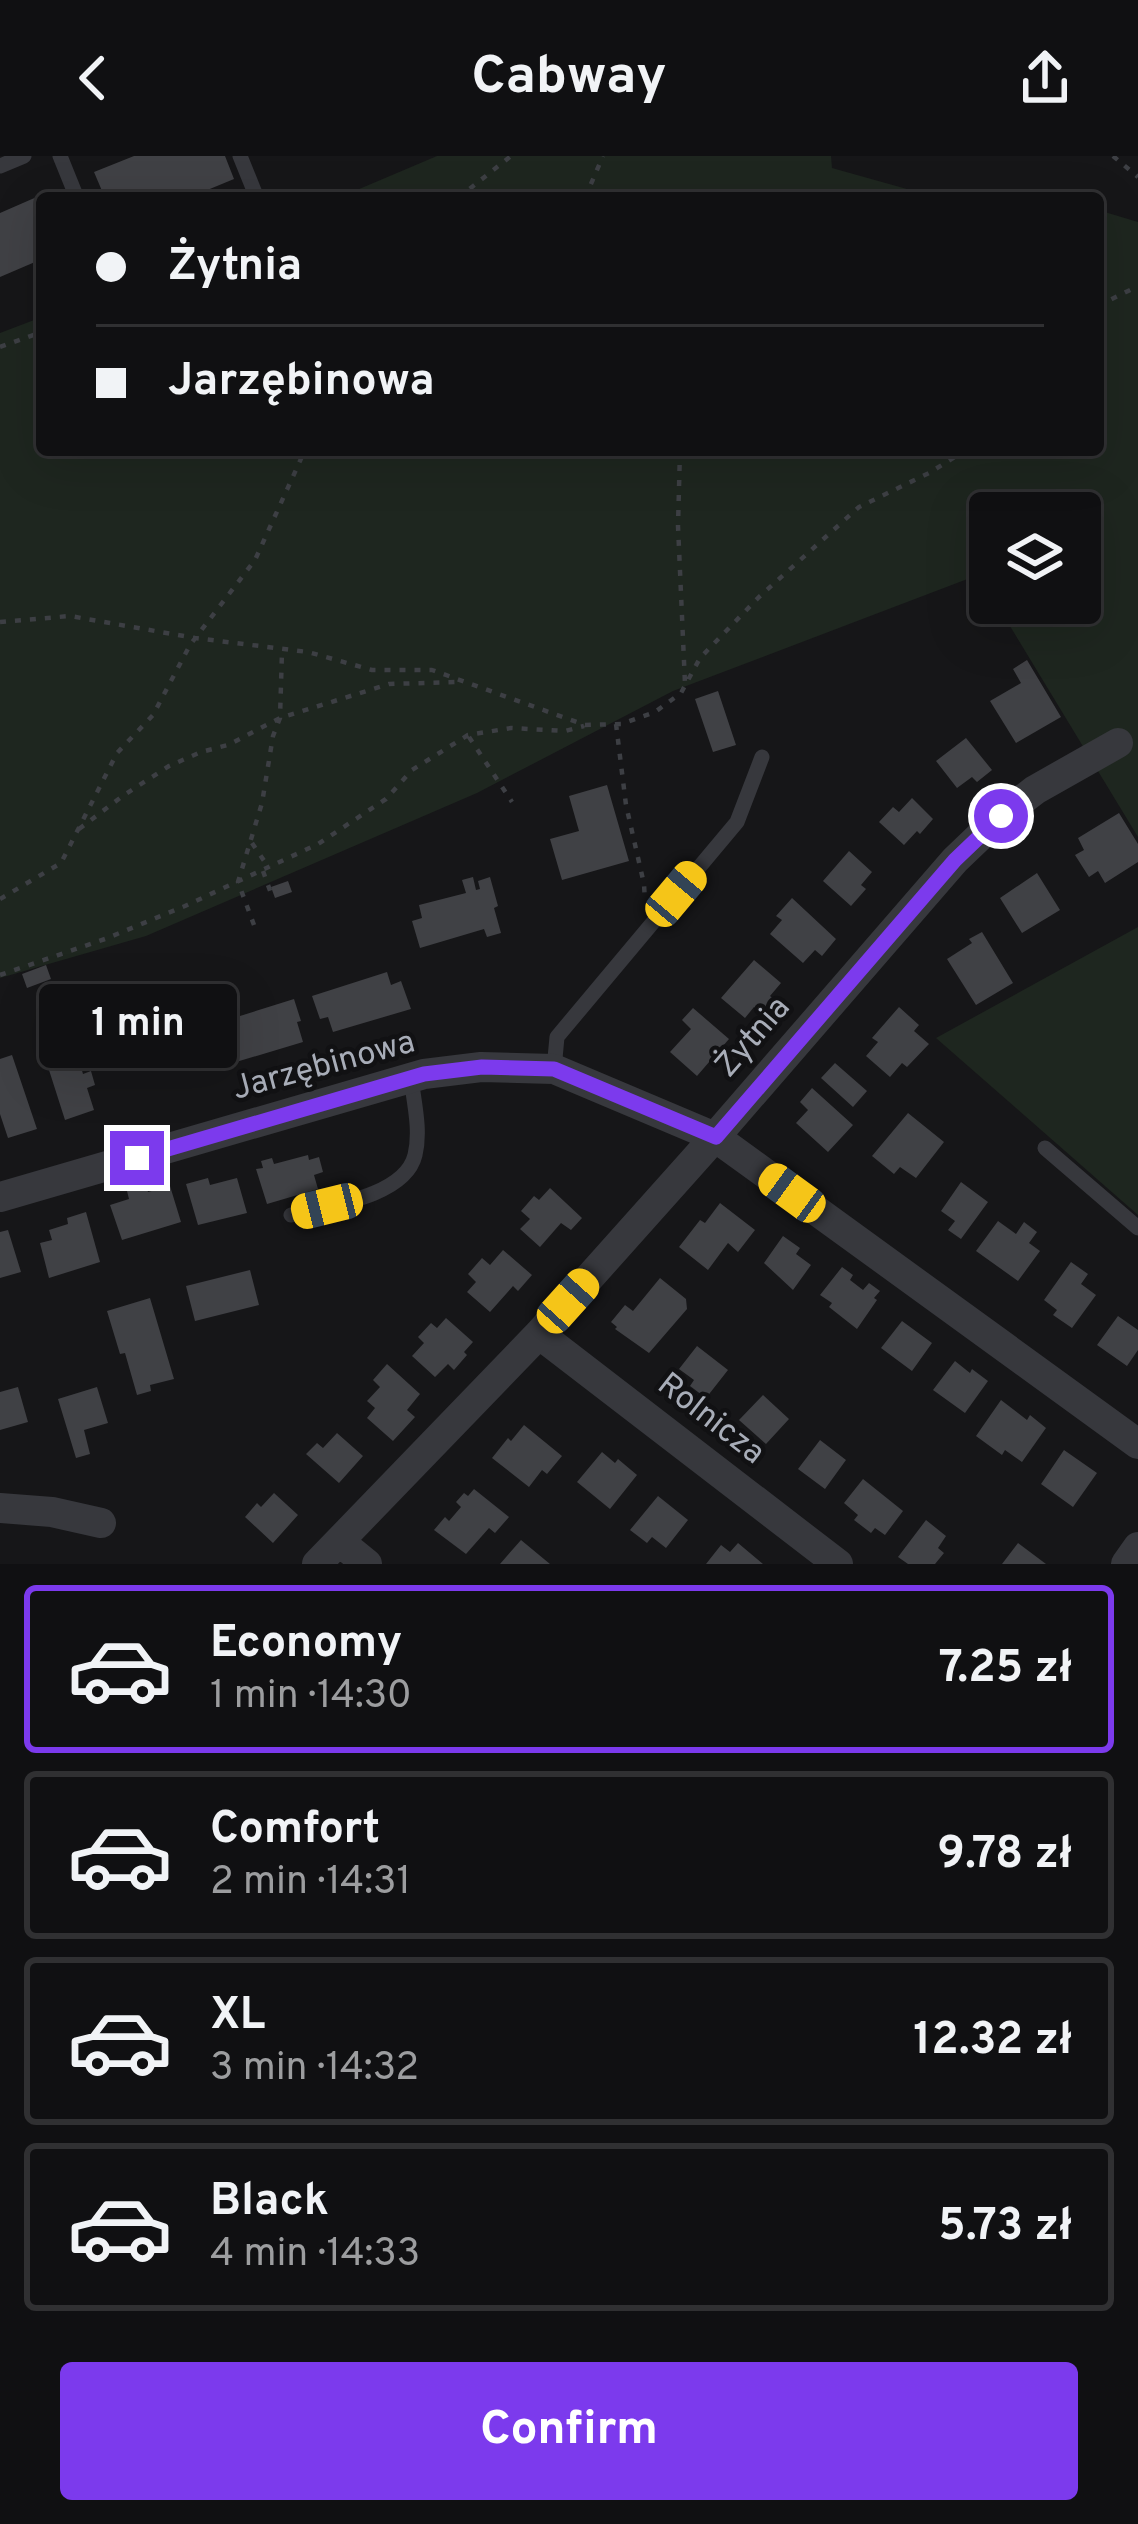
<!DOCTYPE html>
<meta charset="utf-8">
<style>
:root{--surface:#101012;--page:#19191b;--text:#f1f3f6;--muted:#9c9d9f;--line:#303032;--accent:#7c3aed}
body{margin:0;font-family:Overpass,sans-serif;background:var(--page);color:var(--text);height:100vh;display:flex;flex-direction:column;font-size:45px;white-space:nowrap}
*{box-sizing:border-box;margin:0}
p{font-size:39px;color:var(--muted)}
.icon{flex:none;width:66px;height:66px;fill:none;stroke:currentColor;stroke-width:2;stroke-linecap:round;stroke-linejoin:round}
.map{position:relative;height:1408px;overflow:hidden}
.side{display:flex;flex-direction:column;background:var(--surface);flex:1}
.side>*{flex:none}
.guide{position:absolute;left:36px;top:36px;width:1068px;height:264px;border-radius:12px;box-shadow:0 12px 48px #0002,0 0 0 3px var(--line);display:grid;align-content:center;height:264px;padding:0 60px;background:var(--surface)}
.controls{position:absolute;left:969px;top:336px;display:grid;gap:24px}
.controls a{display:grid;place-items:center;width:132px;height:132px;border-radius:12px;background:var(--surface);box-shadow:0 12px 48px #0002,0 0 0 3px var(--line);font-size:60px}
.end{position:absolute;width:54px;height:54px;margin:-27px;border:15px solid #7c3aed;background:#fff;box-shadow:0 0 0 6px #fff}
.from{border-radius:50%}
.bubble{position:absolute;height:84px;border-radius:12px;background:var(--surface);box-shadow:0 12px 48px #0002,0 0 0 3px var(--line);font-size:39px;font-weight:700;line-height:84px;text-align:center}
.car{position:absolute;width:36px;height:72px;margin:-36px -18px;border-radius:15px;box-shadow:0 0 9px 3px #0007;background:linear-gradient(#f5c518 24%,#345 0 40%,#f5c518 0 76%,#345 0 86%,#f5c518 0)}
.guide b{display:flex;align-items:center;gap:42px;height:114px;font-size:45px}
.guide b+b{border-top:3px solid var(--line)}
.guide i{width:30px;height:30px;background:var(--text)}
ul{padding:21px 0 0;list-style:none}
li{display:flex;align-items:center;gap:36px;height:168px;margin:0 24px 18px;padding:0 36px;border:6px solid var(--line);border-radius:12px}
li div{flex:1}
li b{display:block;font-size:45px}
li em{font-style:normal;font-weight:700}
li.on{border-color:var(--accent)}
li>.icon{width:108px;height:108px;stroke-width:1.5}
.cta{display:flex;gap:24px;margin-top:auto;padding:24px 60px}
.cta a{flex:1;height:138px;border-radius:12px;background:var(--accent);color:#fff;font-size:48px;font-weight:700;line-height:138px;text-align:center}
header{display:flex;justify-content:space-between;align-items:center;height:156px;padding:0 60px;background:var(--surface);font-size:54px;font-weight:700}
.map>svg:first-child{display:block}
.green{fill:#1e261f}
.building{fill:#404145}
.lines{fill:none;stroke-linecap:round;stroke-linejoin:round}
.path{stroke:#3d3f44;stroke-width:4.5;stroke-dasharray:6 9;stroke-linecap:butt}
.service{stroke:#37383d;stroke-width:15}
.minor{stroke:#37383d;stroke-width:30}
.route{stroke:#7c3aed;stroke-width:15}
.labels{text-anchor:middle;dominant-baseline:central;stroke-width:9;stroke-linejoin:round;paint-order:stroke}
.street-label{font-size:33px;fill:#a8adb8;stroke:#111113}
</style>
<header><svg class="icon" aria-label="back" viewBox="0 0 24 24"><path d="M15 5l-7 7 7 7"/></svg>Cabway<svg class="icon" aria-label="share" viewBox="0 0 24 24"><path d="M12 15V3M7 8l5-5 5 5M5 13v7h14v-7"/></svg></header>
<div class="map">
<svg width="1138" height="1408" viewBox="0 0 1138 1408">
<rect width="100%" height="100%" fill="#161618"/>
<!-- green -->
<path class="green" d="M437,0H831L832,12L939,42H338Z
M1098,54L1138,66V681L996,447H1080V357H990V438L978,419L673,535L477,637L146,780L0,822V177L42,161V294H1098Z
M1138,771V1059L936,882Z"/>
<!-- building -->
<path class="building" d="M134,0H225L234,23L188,42H105L94,16Z
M55,33L59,42H42V103L0,121V57Z
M1027,504L1061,561L1016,587L990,545L1021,527L1013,513Z
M718,535L736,589L713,596L695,543Z
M966,582L992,614L977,626L972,621L957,632L936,605Z
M607,629L629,705L562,724L550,683L579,675L569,640Z
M912,642L933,663L920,678L917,675L904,689L879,666L893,651L899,656Z
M1119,657L1138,688V706L1105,727L1098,715L1089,721L1075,699L1084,694L1078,682Z
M849,695L872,716L861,729L866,733L851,750L823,725Z
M1037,717L1060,754L1022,777L1000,742Z
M473,721L476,734L480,733L478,725L490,721L498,750L494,752L501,777L487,781L484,773L420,792L412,765L422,762L419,749L466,737L462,724Z
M288,725L292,736L275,742L271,731Z
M792,742L836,783L822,800L815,794L803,807L770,778L782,764L776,760Z
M982,776L1013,827L976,849L947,803L972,787L969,783Z
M754,804L781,827L770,840L775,844L766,855L760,850L757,854L754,851L745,862L721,842Z
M46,809L51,823L27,832L22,818Z
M387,816L391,829L401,825L411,853L333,876L328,861L320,863L312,840Z
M171,834L177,854L163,858L168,880L103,902L96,882L91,883L84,862Z
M294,843L301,865L297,866L303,886L226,909L216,880L227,877L224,865Z
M899,851L919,869L914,875L929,888L907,911L902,907L890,921L866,900L878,886L872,882Z
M693,852L729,883L697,920L670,896L691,873L682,864Z
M12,899L37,973L8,982L0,958V903Z
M79,904L83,918L91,915L95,929L87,932L94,954L65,964L49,914Z
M835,907L867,935L853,951L821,922Z
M812,932L853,969L828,996L796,967L808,954L800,946Z
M908,957L944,986L916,1022L900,1011L894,1018L872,1000Z
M308,999L309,1004L319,1001L323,1016L314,1019L318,1033L267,1048L256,1013L263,1012L261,1005L272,1002L274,1008Z
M208,1022L210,1029L237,1022L247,1057L198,1069L186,1028Z
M961,1026L988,1046L961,1083L948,1074L955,1065L941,1055Z
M146,1029L148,1036L170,1030L181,1066L122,1084L110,1049L129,1043L127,1035Z
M550,1032L582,1062L571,1074L561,1067L540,1091L520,1073L530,1063L521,1055L534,1040L539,1044Z
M720,1047L755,1074L738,1096L728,1087L708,1114L679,1091L700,1064L705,1067Z
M86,1056L100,1106L49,1122L40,1087L52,1084L49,1074L68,1068L67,1062Z
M998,1065L1016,1078L1024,1066L1037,1076L1029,1087L1040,1095L1018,1125L976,1095Z
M8,1074L21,1116L0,1122V1076Z
M783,1080L800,1092L796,1098L811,1109L793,1134L764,1107Z
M503,1094L532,1119L518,1135L513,1130L490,1156L467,1136L476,1126L468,1118L482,1102L490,1109Z
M1071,1106L1088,1118L1081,1128L1096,1139L1072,1172L1053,1159L1057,1154L1044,1144Z
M842,1111L853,1119L850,1124L863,1134L869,1127L880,1135L874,1142L877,1144L857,1173L829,1151L832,1147L820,1139Z
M250,1114L259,1149L195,1165L186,1130Z
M660,1122L686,1143L687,1153L649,1197L615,1173L617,1171L611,1166L625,1149L633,1155Z
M150,1142L174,1223L150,1229L151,1235L137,1239L125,1197L120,1198L107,1155Z
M1118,1160L1138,1174V1194L1127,1210L1097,1189Z
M446,1162L473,1186L464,1196L467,1199L454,1214L448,1208L435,1221L412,1200L424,1187L418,1181L431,1167L437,1172Z
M902,1165L932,1187L912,1215L881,1192Z
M697,1190L728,1214L706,1242L690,1230L694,1224L679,1213Z
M955,1205L970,1217L972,1213L988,1225L965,1257L933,1234Z
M387,1208L420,1238L407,1254L415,1261L393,1285L367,1262L375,1252L367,1245L380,1231L373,1224Z
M18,1231L28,1266L0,1274V1236Z
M97,1231L108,1267L84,1274L90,1298L76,1302L58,1243Z
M763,1239L789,1263L766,1288L739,1264Z
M1001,1244L1027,1264L1030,1259L1046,1272L1022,1306L1005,1294L1002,1299L976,1280Z
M524,1269L562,1300L547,1318L542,1314L529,1331L492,1302L508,1282L511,1285Z
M337,1277L363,1300L339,1327L306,1298L317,1287L323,1292Z
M820,1284L846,1304L825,1333L798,1313Z
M1064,1294L1097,1317L1073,1351L1041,1328Z
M602,1296L615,1307L618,1303L637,1319L610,1353L577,1326Z
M863,1323L903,1355L885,1379L875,1372L871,1377L854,1364L858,1359L844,1347Z
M474,1333L509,1361L495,1377L489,1372L466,1398L434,1374L445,1361L449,1365L461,1351L456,1346L464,1337L468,1340Z
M274,1337L298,1359L273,1387L245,1361L257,1347L261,1351Z
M658,1340L688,1364L666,1392L652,1381L647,1387L630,1374Z
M926,1364L946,1380L938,1392L944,1397L935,1408H908L898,1401Z
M521,1384L550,1408H500Z
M738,1387L763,1408H706L721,1389L730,1396Z
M1018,1387L1046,1408H1002Z"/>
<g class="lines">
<!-- path -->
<path class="path" d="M1113,0L1138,21
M458,42L511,0
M585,42L603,0
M1098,150L1138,130
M0,191L42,176
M680,294L678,370L685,528
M0,466L70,460L195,482L308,496L372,514H432L585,569L621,568L655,556L681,537L700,502L759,441L859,351L929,317L966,294
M616,568L626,649L644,728L645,745
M469,581L512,646
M79,673L124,639L169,610L201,596L228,589L280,562L389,528L458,526
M252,687L269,712
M263,715L273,743
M0,743L61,707L117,597L153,559L190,489L255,404L305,294
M254,769L238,726L262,647L273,580L280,562L282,495
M0,819L105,783L185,750L318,688L386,643L412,614L468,579L511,572L565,575L584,570"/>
<!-- service -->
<path class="service" d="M60,0L77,42
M240,0L257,42
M0,10L24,0
M554,913L557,881L737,666L762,601
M1045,992L1138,1072
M291,1059C327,1050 405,1041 415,999C421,974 414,947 411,922"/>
<!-- minor -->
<path class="minor" d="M0,1041L424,918L481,911L554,913L715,981L1138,1288
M539,1178L838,1408
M0,1352L52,1356L101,1367
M340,1386L367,1408
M317,1408L539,1178L715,981L955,704L1001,660L1035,634L1118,587
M1126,1408L1138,1391"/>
</g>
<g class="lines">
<!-- route -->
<path class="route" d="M137,1002L424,918L482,911L554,913L716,981L955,704L1001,660"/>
</g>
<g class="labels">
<!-- street labels -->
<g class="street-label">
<text transform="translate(754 882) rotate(-49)">Żytnia</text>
<text transform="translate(324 911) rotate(-15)">Jarzębinowa</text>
<text transform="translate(710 1264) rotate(38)">Rolnicza</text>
</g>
</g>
</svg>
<div class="controls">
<a><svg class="icon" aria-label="layers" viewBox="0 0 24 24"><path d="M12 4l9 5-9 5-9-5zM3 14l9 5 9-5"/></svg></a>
</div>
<i class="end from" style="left:1001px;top:660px"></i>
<i class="end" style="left:137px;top:1002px"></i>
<div class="bubble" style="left:39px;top:828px;width:198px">1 min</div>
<i class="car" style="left:676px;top:738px;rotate:40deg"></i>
<i class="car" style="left:792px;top:1037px;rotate:306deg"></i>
<i class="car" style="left:327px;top:1050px;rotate:256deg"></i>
<i class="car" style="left:568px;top:1145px;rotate:42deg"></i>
<div class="guide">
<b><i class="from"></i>Żytnia</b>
<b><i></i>Jarzębinowa</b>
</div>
</div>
<section class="side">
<ul>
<li class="on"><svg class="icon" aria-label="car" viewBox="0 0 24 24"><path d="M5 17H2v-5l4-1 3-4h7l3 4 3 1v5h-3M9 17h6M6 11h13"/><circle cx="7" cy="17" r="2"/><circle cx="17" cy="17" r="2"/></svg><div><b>Economy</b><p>1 min · 14:30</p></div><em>7.25 zł</em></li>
<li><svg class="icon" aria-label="car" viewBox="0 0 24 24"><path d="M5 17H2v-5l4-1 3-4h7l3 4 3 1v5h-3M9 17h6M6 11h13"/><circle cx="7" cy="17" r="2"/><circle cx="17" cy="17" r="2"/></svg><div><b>Comfort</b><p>2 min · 14:31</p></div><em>9.78 zł</em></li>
<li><svg class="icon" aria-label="car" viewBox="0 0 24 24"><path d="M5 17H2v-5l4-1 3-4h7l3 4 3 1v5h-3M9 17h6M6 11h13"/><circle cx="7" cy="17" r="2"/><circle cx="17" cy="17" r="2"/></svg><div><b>XL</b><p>3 min · 14:32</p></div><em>12.32 zł</em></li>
<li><svg class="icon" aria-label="car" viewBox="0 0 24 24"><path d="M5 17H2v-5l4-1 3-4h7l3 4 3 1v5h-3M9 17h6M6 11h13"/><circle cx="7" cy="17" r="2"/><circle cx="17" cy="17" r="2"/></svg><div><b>Black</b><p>4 min · 14:33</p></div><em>5.73 zł</em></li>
</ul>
<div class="cta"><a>Confirm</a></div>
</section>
